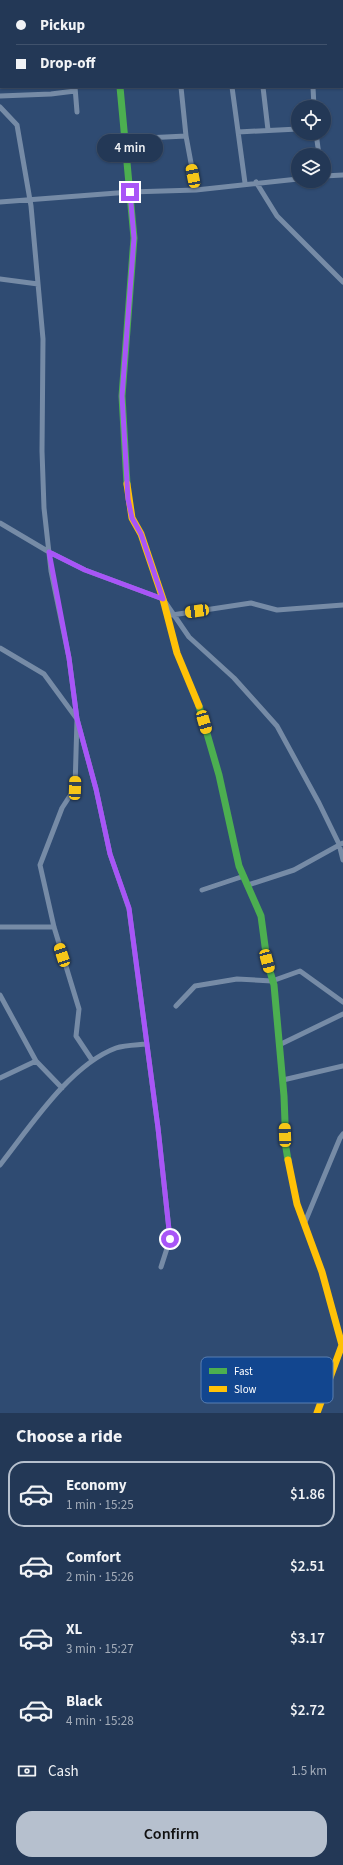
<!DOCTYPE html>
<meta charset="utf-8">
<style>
:root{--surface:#233856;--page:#2b3f5c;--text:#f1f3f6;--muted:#a3acb9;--line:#40526c;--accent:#b6c0ce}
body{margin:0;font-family:"Source Sans 3",sans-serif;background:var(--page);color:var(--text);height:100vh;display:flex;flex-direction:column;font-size:15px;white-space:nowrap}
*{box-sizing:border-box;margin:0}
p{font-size:13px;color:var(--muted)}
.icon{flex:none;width:22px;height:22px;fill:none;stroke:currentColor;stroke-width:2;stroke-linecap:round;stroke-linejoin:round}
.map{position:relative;height:1413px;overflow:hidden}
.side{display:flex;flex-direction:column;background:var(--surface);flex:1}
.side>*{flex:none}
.hud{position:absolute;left:0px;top:0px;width:343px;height:88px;box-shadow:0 1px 3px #0004,0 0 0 1px var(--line);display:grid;align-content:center;height:88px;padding:0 16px;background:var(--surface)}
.buttons{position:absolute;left:291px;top:100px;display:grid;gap:8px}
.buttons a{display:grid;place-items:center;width:40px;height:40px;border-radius:50%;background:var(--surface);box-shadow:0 1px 3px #0004,0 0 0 1px var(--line);font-size:20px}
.end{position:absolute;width:18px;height:18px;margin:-9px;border:5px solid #a855f7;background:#fff;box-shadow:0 0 0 2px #fff}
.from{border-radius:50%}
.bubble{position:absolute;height:28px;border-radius:14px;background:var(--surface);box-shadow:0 1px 3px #0004,0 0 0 1px var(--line);font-size:13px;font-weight:600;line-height:28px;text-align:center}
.car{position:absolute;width:12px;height:24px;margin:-12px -6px;border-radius:5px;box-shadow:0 0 3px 1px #0007;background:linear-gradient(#f5c518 24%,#345 0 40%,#f5c518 0 76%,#345 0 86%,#f5c518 0)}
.hud b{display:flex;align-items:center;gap:14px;height:38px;font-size:15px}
.hud b+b{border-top:1px solid var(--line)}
.hud i{width:10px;height:10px;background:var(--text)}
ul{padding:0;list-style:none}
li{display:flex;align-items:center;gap:12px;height:66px;margin:0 8px 6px;padding:0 8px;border:2px solid transparent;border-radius:16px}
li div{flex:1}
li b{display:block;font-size:15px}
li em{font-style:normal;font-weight:600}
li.active{border-color:var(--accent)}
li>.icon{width:36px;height:36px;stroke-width:1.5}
h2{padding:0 16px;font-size:18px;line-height:48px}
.pay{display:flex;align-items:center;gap:10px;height:44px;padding:0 16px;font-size:15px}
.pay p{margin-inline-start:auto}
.cta{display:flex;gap:8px;margin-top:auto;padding:8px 16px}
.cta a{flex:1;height:46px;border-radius:16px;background:var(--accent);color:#111;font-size:16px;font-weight:600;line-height:46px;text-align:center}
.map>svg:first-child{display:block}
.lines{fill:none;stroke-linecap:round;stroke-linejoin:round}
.street{stroke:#768ba6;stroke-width:5}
.fast{stroke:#4caf50;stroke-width:7}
.slow{stroke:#ffc107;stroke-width:7}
.route{stroke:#a855f7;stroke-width:5}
.key{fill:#12468f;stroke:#597eb1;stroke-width:1}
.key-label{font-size:11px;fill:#fff}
</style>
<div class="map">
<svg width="343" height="1413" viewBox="0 0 343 1413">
<rect width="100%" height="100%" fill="#2f4b72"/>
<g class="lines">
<!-- street -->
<path class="street" d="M14,0V1
M64,0L65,1
M106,0V1
M171,0L172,1
M252,0L253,1
M112,1L122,0
M0,10H1
M342,29H343
M0,54H1
M342,68H343
M75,87L77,112
M232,87L245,183
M263,87L268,130
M313,87L314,107
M0,96L51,94L75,91
M0,107L17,125L31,206L43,339L42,451L44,508L51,571L69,658L77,719L75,788L62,808L40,865L54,927L79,1009L76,1036L92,1060
M238,132L298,129
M316,133L319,155
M186,136L196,190
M125,139L186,136L181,87
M324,176L343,175
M256,182L277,216L343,282
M0,202L130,192L196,190L298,179
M0,279L38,284
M0,523L49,552L85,570L163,599L189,637L234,678L277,726L319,803L339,844L343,860
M172,615L251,603L277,610L343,605
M0,648L44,674L77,719L96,789L110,854L129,909L158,1128L170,1239L161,1267
M248,885L294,870L343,843
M202,890L244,876
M0,927H54
M0,995L36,1061L0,1078
M176,1006L195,986L237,979L272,981L300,971L343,1002
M279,1045L343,1014
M36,1061L62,1088
M283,1080L343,1066
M0,1165C30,1127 70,1065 116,1048C125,1045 137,1045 146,1044
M305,1222L340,1138L343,1134"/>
<!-- fast -->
<path class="fast" d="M120,87L134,238L122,396L127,484
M199,706L219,775L239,866L261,916L267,961L274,985L284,1096L286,1148L288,1160"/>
<!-- slow -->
<path class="slow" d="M127,484L132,518L141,534L163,599L177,653L199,706
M288,1160L297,1204L322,1272L342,1345L317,1413"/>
</g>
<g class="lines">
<!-- route -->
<path class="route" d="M130,192L134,238L122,396L128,499L132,518L141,534L163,599L85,570L49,552L69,658L77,719L96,789L110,854L129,908L158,1128L170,1239"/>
</g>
<!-- legend -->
<rect x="201" y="1357" width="132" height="46" rx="6" class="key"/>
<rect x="209" y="1368" width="18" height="6" fill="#4caf50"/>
<rect x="209" y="1386" width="18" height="6" fill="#ffc107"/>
<g class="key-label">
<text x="234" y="1375">Fast</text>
<text x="234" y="1393">Slow</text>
</g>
</svg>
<div class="buttons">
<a><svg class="icon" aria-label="locate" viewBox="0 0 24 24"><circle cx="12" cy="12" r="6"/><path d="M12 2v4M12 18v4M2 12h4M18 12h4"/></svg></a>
<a><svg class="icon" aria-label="layers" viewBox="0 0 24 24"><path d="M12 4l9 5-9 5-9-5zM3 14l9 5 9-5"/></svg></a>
</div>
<i class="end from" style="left:170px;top:1239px"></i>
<i class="end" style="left:130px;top:192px"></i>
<div class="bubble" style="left:97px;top:134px;width:66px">4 min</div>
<i class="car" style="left:193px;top:176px;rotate:349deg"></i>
<i class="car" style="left:197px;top:611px;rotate:262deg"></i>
<i class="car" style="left:204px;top:722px;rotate:164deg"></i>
<i class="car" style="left:75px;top:788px;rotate:2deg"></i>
<i class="car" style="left:62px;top:955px;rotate:342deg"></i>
<i class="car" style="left:267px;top:961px;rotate:165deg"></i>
<i class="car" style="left:285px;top:1135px;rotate:358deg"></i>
<div class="hud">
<b><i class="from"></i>Pickup</b>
<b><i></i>Drop-off</b>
</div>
</div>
<section class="side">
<h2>Choose a ride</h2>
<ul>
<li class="active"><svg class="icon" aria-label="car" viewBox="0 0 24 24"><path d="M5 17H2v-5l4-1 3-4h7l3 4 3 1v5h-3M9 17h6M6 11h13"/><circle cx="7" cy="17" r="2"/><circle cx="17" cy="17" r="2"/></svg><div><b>Economy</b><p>1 min · 15:25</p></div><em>$1.86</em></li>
<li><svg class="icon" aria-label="car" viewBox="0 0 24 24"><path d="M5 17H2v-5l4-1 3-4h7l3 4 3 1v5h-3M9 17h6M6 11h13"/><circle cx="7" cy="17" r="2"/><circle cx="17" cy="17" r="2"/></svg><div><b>Comfort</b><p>2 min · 15:26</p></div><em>$2.51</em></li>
<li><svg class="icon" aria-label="car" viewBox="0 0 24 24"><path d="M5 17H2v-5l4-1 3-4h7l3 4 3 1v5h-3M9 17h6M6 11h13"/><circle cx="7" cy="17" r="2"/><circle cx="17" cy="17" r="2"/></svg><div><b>XL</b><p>3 min · 15:27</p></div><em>$3.17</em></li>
<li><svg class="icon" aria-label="car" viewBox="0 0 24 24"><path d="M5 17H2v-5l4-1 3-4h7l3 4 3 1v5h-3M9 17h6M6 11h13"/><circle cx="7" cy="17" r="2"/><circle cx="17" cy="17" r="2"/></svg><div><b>Black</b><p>4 min · 15:28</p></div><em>$2.72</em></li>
</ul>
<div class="pay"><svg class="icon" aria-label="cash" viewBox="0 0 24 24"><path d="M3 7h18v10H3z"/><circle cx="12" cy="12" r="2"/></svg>Cash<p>1.5 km</p></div>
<div class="cta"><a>Confirm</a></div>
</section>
